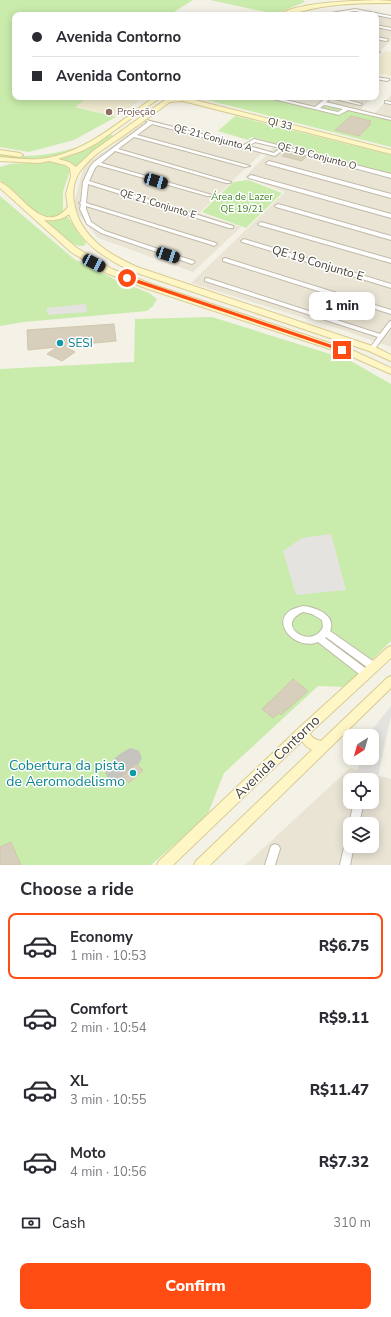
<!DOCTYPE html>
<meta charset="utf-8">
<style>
:root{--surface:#fff;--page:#f7f7f7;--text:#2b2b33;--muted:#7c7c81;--line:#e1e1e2;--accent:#ff4c13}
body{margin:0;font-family:"Nunito Sans",sans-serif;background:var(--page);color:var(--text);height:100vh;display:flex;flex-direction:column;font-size:15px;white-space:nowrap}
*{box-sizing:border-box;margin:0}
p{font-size:13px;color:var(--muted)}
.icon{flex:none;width:22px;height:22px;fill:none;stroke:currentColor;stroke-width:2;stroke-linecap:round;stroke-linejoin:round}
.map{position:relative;height:865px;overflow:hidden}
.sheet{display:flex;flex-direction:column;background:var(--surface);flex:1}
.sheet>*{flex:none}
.top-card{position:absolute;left:12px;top:12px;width:367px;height:88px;border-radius:8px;box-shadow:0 2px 10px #0003;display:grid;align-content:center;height:88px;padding:0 20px;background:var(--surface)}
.needle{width:26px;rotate:217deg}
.controls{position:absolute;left:343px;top:729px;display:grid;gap:8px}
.controls a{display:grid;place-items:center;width:36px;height:36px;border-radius:8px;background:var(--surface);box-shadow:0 2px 10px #0003;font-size:20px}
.end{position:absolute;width:18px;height:18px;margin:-9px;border:5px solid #ff4c13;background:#fff;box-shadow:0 0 0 2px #fff}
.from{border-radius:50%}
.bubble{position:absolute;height:28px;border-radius:8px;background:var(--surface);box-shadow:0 2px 10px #0003;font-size:13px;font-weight:800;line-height:28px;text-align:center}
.car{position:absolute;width:12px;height:24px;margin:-12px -6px;border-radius:5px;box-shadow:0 0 3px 1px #0007;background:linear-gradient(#222 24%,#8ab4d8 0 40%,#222 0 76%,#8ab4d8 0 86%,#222 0)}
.top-card b{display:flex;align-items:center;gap:14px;height:38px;font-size:15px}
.top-card b+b{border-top:1px solid var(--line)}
.top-card i{width:10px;height:10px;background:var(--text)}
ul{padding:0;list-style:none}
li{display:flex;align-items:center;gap:12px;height:66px;margin:0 8px 6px;padding:0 12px;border:2px solid transparent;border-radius:8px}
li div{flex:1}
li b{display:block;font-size:15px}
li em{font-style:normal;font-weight:800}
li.current{border-color:var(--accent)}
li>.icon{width:36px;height:36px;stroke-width:1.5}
h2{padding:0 20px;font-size:18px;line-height:48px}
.pay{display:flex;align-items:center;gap:10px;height:44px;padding:0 20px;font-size:15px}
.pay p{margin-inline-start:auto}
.primary-button{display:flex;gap:8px;margin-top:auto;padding:8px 20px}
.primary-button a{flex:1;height:46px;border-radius:8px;background:var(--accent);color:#fff;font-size:16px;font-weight:800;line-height:46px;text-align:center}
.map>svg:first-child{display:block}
.residential{fill:#e9e4d4;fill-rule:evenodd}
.education{fill:#efe9cf}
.green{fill:#c9ecac}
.parking{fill:#e5e3df}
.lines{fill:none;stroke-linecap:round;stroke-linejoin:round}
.taxiway{fill:#c5c4be;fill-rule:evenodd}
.building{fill:#d7cebb;stroke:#d2c7ad}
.street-casing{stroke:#c1baa8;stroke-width:2}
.secondary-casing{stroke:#d8cc93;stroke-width:2}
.street{fill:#fff;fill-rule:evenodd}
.secondary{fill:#fff6c6;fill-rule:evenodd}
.route{fill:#ff4c13}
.education-dot{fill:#8d6e63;stroke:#fff;stroke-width:1.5}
.culture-dot{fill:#0f9aa8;stroke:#fff;stroke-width:1.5}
.labels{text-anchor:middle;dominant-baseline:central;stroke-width:3;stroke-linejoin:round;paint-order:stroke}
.far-education-label{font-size:10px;fill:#785e54;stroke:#fff;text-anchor:start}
.far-street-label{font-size:10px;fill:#484235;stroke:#fff}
.far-park-label{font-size:10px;fill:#3e7f23;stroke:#fff}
.street-label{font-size:12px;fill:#484235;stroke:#fff}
.culture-label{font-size:12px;fill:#0d838f;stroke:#fff;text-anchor:start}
.near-street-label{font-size:14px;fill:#484235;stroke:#fff}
.near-culture-label{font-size:14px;fill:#0d838f;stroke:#fff;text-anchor:end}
</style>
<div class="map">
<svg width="391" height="865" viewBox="0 0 391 865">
<rect width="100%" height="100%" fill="#f4f1e6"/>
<!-- residential -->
<path class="residential" d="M356,9L391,16V41L376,54V15H316Z
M391,95V124L370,119Z
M249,97H373L361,109L333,119Z
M149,119L265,150L199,213L241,227L193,272L98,238L73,207L84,166Z
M273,148L391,179V347L343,330L191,283L285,192L245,177Z
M350,768L391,779V865H245ZM350,780H372V802H350ZM350,824H372V846H350Z"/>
<!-- education -->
<path class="education" d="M385,51L391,52V76L376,73V59Z
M88,97H144L116,117L74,106Z"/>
<!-- green -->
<path class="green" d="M0,0H193L169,15H15V97H88L75,107L116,117L74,140L29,152L0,147Z
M210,0H303L305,2L275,14Z
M195,97H263L318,111L324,104L391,120V147Z
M235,116L391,155V174L251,137L248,140L218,131Z
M109,134L114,136L84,158L75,168L57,159L87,150Z
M89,143C64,161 29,159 0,158V154C32,159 59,154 89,143Z
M50,162L65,165L70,170L63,192V212C58,217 51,219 43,216C33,212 9,188 0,180V167L10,164Z
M248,180L282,193L246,228L202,212L233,182Z
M0,196L74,259L116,280L149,293L157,299L153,306L147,311L24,322L0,326Z
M67,216L86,243L85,245C74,251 53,227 44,220L58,219Z
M212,317L349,360L391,384V641L345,687L318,686L224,773L207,816L151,865H0V369L134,362L135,319Z"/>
<!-- parking -->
<path class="parking" d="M86,304L87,312L48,315L46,308Z
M331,534L346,590L296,595L283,551L302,538Z
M391,706V716L376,785L372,784V780H355L361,758H372V736H367L368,735Z"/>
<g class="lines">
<!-- taxiway -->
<path class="taxiway" d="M131,748L139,751L142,758C137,769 127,778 116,782L108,779L105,772C110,761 120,752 131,748Z"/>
</g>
<!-- building -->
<path class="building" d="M351,116L371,121L369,123L371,124L359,136L335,130Z
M286,152L306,157L302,161L282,156Z
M114,324L116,341L64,346L75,352L62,361L47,354L57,347L28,350L27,330Z
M293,679L308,691L281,715L279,713L273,718L262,709Z
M136,764L143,770L129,783L122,776Z
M11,842L21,865H0V847Z"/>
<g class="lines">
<defs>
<path id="street" d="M355,9L391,16V18L355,11L329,15H319Z
M376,25L391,28V30L376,27Z
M376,37L387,39L388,40L386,41L376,39Z
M376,50L380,52L376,56Z
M376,77L389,79V80L387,81L376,79Z
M265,97H273L315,107L327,97H337L362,104L360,105L331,98L326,102L391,118V120L348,110L339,115ZM324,105L343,109L338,112L320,108Z
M385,101L391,102V104L385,103Z
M146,120L244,145L254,139L391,174V178L284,149L275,156L152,124L137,135L250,166L245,167L134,137L118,149L231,182L230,183H226L115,151L101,163L212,195L211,196H207L98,165L95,168L89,181L233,226V228H229L88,184L86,203L216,243L217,244L214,246L212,245L86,206V209L91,222L105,231L194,261L195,262L192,264L101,233L87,224L80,209L81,204L79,203L81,202L83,182L90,167L94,162L148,122L146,121ZM255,142L280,148L274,153L249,146Z
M269,161L391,194V198L267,164L266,163Z
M251,175L391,214V218L249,178L248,177Z
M278,204L391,236V240L276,207L275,206Z
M261,222L391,259V263L259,225L258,224Z
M244,239L391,284V288L242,242L241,241Z
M225,258L391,310V314L223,261V259Z
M207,278L380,334L389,322L391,321V327L374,350H370L369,349L378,337L205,281V279Z
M303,606C315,607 337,615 330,631L377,664L378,667L377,670L374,671L371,670L326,637L325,638L369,671L370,674L369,677L366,678L363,677L318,642C296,651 270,623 291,610C295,608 299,607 303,606ZM303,612L312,614L322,620L323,627C312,651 273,625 303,612Z
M354,802H364L359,824H350V826L349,824Z
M350,838V846H354L350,865H340L345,843L346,840Z
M275,844L279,846L280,849L275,865H265L271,846Z"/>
<path id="secondary" d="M377,0L391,1V3C368,3 345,3 322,7C307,9 293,15 278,15C298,2 353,1 377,0Z
M154,97H161L97,143L82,151L58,159L69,162L76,167L93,151L169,97H183L391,150V154L183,101L170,102C155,113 139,124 123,136C108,146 92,155 81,170C74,179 72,192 74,202C79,236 108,254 137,267L375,347L391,355V361L369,351L131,271C105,258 80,243 69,214C62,220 53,221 44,220L77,248L112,269L154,285L354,351L391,368V374L348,355L148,289L106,273L71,252L0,188V182C20,190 43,238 68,207L66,194L71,176L70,168L65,165L49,161L39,163L0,161V157C13,158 27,160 40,159C84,154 119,122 154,97Z
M0,150L20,153L23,155L20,157L0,154Z
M391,646V658L310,733C311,738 316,740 321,741L387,678L391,676V688L210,865H194L196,861L312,750L306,746L302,741L173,865H157L159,861L300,727L387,648Z"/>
</defs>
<!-- street casing -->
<use href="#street" class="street-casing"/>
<!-- secondary casing -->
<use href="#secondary" class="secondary-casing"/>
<!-- street -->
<use href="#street" class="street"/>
<!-- secondary -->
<use href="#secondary" class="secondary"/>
</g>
<!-- route -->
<path class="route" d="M127,276L344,349L345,350L340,351L125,279L124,278Z"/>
<!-- markers -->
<circle class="education-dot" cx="109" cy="112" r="4"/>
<g class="culture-dot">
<circle cx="60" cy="343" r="4"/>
<circle cx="133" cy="773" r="4"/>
</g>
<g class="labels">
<!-- far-education labels -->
<g class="far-education-label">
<text x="117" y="112">Projeção</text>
</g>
<!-- far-street labels -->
<g class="far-street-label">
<text transform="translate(280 124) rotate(14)">QI 33</text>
<text transform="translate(213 138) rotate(15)">QE 21 Conjunto A</text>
<text transform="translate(317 156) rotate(15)">QE 19 Conjunto O</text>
<text transform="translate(158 204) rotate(17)">QE 21 Conjunto E</text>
</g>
<!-- far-park labels -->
<g class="far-park-label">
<text x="242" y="197">Área de Lazer<tspan x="242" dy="12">QE 19/21</tspan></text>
</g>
<!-- street labels -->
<g class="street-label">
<text transform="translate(318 263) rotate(17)">QE 19 Conjunto E</text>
</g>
<!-- culture labels -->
<g class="culture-label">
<text x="68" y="343">SESI</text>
</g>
<!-- near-street labels -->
<g class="near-street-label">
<text transform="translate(277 757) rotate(-44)">Avenida Contorno</text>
</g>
<!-- near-culture labels -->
<g class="near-culture-label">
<text x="125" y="765">Cobertura da pista<tspan x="125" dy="16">de Aeromodelismo</tspan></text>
</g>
</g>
</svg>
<div class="controls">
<a><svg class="needle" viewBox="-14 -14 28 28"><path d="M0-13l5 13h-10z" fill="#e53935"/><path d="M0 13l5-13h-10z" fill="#7c7c81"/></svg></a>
<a><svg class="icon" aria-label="locate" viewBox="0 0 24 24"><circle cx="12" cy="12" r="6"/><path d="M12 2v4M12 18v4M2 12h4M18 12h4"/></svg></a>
<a><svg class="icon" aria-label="layers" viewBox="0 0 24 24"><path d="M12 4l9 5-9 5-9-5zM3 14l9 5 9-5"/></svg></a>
</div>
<i class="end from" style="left:127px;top:278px"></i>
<i class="end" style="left:342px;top:350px"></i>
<div class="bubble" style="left:309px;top:292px;width:66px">1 min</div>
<i class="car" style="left:156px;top:181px;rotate:106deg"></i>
<i class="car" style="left:168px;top:255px;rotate:108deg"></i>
<i class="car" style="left:94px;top:263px;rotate:117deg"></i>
<div class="top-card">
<b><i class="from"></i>Avenida Contorno</b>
<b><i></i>Avenida Contorno</b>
</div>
</div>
<section class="sheet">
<h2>Choose a ride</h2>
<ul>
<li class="current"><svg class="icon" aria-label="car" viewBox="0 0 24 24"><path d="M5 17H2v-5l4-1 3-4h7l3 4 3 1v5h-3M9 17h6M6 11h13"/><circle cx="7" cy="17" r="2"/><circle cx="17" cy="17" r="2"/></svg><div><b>Economy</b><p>1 min · 10:53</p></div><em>R$6.75</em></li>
<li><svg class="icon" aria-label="car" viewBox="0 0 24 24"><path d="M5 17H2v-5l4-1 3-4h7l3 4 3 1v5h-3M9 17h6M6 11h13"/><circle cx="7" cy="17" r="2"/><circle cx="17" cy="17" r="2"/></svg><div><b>Comfort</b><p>2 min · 10:54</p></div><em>R$9.11</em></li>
<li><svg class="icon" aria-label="car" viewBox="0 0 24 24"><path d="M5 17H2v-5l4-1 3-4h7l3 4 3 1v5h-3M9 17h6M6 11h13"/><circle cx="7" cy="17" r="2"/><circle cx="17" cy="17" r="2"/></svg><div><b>XL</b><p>3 min · 10:55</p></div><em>R$11.47</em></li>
<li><svg class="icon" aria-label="car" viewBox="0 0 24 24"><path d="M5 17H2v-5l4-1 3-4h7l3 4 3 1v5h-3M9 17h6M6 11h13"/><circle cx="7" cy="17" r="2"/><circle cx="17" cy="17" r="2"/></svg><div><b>Moto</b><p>4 min · 10:56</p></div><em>R$7.32</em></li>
</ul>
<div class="pay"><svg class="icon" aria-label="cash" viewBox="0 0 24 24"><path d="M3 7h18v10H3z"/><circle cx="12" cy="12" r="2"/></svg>Cash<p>310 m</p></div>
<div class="primary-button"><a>Confirm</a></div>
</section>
